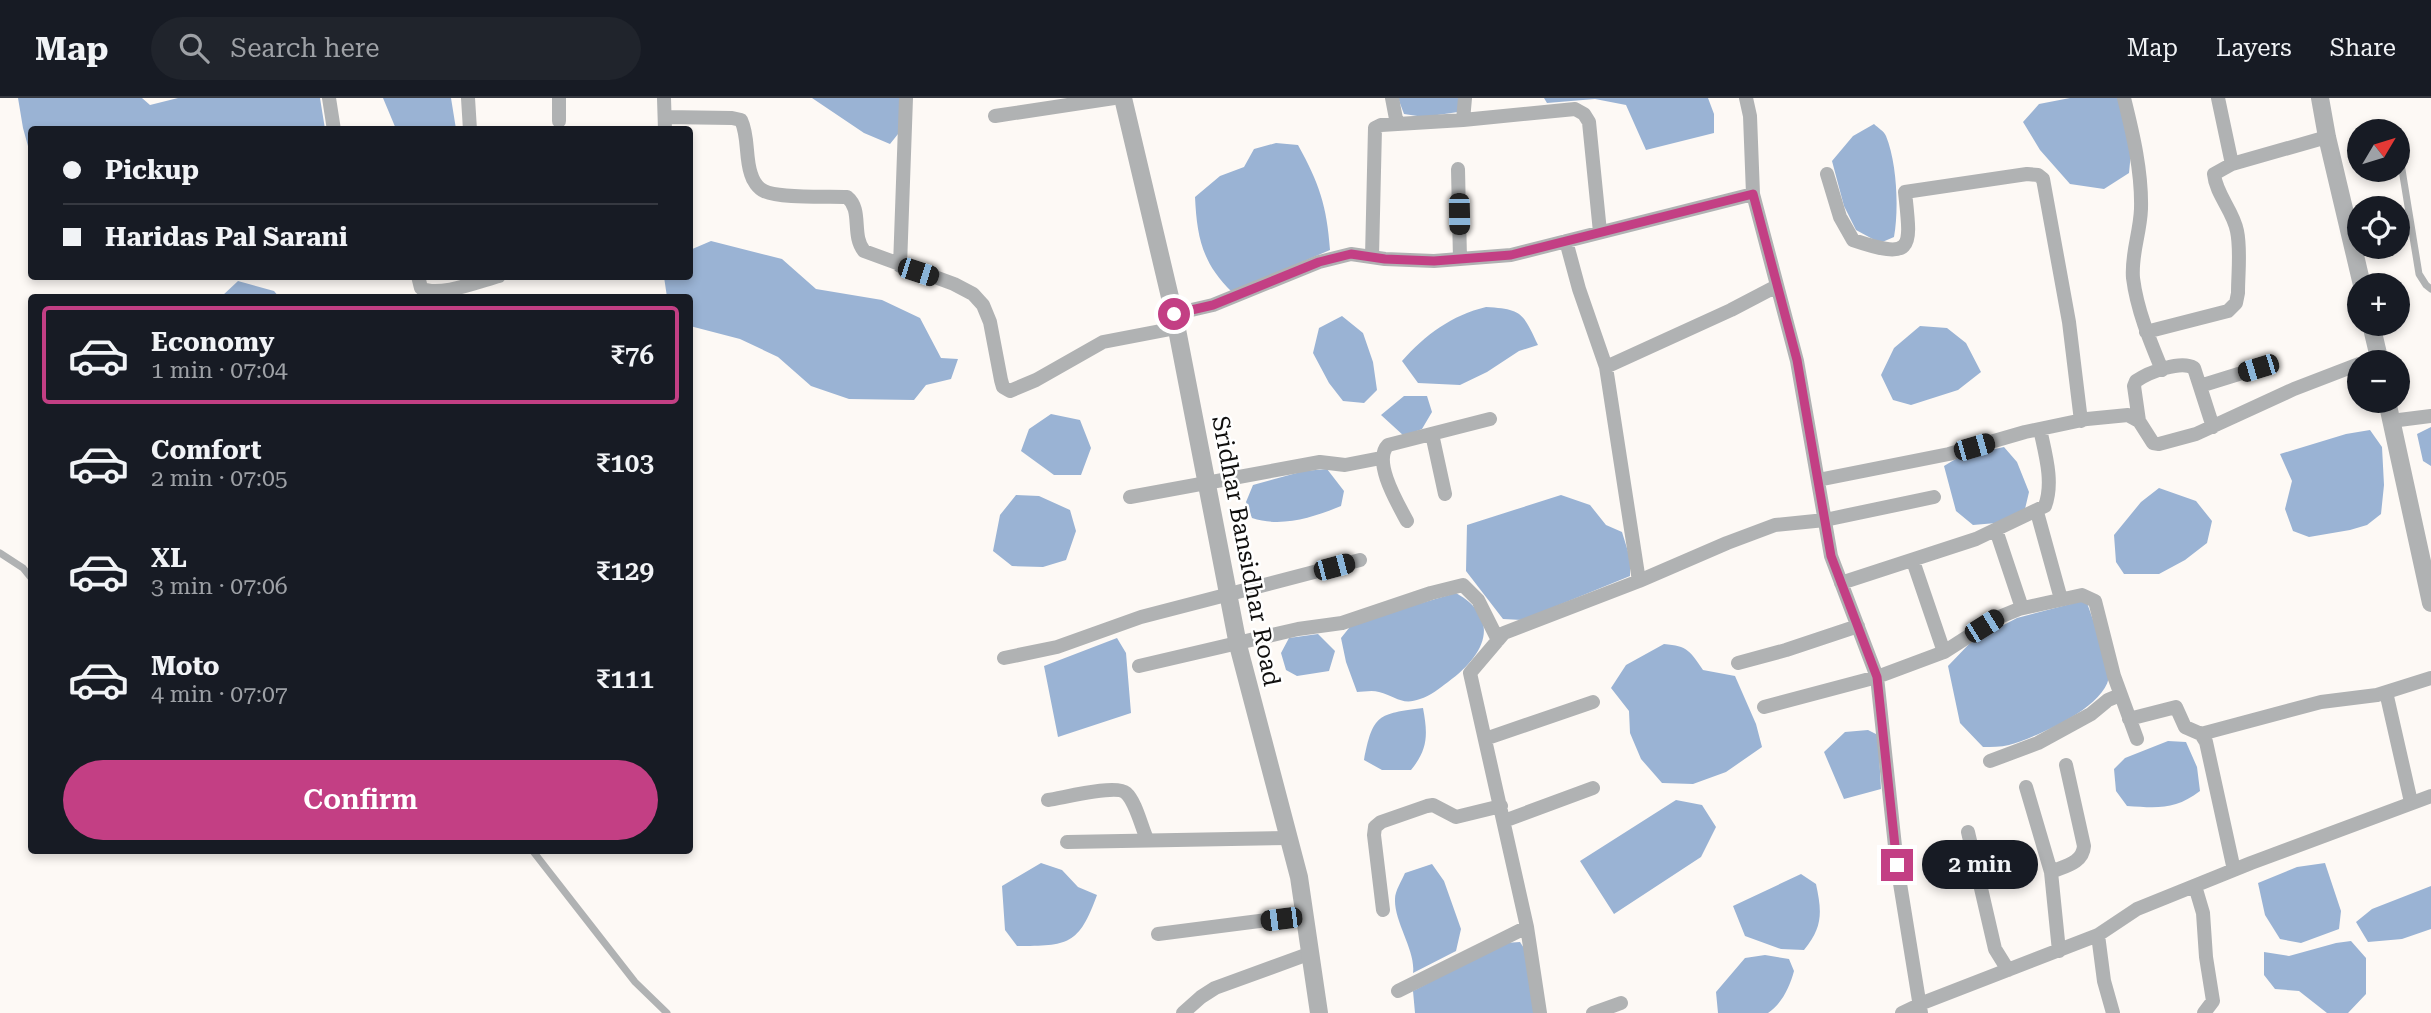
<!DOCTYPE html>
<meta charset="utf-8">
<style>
:root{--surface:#171b24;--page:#20242c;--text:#f1f3f6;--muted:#9ea1a6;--line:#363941;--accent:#c33f84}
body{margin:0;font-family:"Roboto Serif",serif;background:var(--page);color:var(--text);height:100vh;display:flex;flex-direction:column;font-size:26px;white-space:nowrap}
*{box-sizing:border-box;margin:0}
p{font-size:23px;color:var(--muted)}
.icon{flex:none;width:38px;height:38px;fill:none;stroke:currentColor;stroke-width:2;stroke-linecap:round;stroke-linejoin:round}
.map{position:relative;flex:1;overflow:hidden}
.side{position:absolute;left:28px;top:196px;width:665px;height:560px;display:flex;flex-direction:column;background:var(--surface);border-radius:7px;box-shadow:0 4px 10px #0003}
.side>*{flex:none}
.banner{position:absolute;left:28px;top:28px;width:665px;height:154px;border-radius:7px;box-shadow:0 4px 10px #0003;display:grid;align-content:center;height:154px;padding:0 35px;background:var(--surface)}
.needle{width:46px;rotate:52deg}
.fabs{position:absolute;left:2347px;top:21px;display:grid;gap:14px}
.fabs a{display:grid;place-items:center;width:63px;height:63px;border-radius:50%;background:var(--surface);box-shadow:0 4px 10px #0003;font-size:35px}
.end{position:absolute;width:32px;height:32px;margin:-16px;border:9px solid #c33f84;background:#fff;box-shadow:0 0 0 4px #fff}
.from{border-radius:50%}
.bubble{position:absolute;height:49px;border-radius:24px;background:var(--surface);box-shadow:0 4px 10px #0003;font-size:23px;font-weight:600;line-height:49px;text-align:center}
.car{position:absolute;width:21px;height:42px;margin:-21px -10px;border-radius:9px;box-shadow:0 0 5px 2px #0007;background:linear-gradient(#222 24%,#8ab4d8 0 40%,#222 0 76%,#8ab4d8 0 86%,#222 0)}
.banner b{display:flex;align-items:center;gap:24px;height:66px;font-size:26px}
.banner b+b{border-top:2px solid var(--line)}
.banner i{width:18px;height:18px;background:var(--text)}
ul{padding:12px 0 0;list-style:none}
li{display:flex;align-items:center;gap:21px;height:98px;margin:0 14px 10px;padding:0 21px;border:4px solid transparent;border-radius:7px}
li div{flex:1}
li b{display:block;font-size:26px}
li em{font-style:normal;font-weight:600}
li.selected{border-color:var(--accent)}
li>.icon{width:63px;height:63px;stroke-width:1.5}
.button{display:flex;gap:14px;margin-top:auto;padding:14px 35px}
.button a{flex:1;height:80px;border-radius:42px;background:var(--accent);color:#fff;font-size:28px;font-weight:600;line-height:80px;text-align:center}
header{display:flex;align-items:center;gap:42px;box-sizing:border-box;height:98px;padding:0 35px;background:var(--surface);border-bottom:2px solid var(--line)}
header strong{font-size:33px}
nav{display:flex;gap:38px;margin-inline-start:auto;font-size:24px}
.search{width:490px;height:63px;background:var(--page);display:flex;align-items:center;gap:18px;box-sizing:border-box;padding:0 24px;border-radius:38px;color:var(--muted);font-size:26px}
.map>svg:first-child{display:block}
.water{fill:#9ab3d4}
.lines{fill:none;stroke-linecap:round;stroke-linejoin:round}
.service{stroke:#b0b2b3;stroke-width:7}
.minor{stroke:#b0b2b3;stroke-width:14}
.tertiary{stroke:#b0b2b3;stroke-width:18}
.route{stroke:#c33f84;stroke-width:9}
.labels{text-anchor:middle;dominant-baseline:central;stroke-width:5;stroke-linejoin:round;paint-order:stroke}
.street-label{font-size:24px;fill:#100f0e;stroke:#fff}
</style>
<header>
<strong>Map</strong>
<div class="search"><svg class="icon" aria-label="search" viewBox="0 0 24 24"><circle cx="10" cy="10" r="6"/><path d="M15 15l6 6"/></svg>Search here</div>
<nav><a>Map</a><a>Layers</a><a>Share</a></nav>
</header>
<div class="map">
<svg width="2431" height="915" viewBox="0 0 2431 915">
<rect width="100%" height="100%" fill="#fdf9f5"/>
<!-- water -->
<path class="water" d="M18,0H142L150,7L178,0H320L325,31L32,32L31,59L23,30Z
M383,0H451L456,31H396Z
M812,0H901L902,31L890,46L864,35Z
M1398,0H1462L1458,14L1424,19L1404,16Z
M1544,0H1708L1714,16V35L1646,52L1626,7L1595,1L1547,5Z
M2070,0H2121L2132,44L2129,75L2104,91L2070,86L2040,52L2023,24L2039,6Z
M1874,26C1878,30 1884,33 1886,38C1897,65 1899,111 1894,139L1880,145L1856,132L1844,108L1832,63L1853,38Z
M1276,45L1298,47C1319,85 1327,108 1330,152L1232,194C1202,165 1197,139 1195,99L1220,78L1244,69L1254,51Z
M711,143L782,161L816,191L882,202L920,220L941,260L958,261L951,281L926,287L914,302L849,301L811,288L778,259L740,241L690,228V200L667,199L664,179L690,178V152Z
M238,183L274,193L279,199H221Z
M1486,209C1522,211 1523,215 1538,247L1519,253L1487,274L1460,287L1418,285L1402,263C1425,237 1452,217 1486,209Z
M1342,218L1363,235L1373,264L1377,292L1364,305L1343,303L1329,285L1313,255L1319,230Z
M1920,228L1947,230L1966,245L1981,274L1958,292L1911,307L1893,302L1881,277L1894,250Z
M1404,298H1427L1432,314L1422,331L1404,338L1381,317Z
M1051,316L1080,322L1091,350L1081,377H1054L1021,353L1029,331Z
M2431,329V368L2423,363L2417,336Z
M2370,332L2382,349L2384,387L2381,416L2367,427L2350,432L2309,439L2293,433L2285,411L2292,383L2280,356L2346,336Z
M2004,349L2017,364L2029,394L2025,411L1996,425L1973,427L1956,413L1944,368L1959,359Z
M1327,371L1344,393L1341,408C1314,419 1282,430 1252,420L1246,404L1253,387L1304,373Z
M2159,390L2196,403L2212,423L2207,445L2185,462L2159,476H2124L2116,464L2114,437L2141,404Z
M1016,397L1039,398L1070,412L1076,433L1066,462L1043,469L1012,468L993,453L1000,417Z
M1561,397L1590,407L1606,427L1622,434L1630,460V478L1522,522L1503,521L1466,473L1467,427Z
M1456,495C1503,522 1484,558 1448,584C1440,590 1430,598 1420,601C1402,608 1395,598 1379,594C1372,592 1363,594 1357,594L1346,564L1341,540L1353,525Z
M2086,502C2092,520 2107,557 2109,574C2112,607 2036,639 2009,647C2001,649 1991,649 1983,649L1960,625L1948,568L1971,544L2017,520Z
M1318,536L1335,553L1329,573L1297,578L1286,572L1281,555L1289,540Z
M1117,540L1126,555L1131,615L1058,639L1044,568Z
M1664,546C1688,548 1690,553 1703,572L1735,578L1756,626L1762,649L1726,674L1693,686L1662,685L1641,661L1630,635L1629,613L1611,590L1626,567Z
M1423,610C1428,637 1428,651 1411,672H1382L1364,662C1373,616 1378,616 1423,610Z
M1868,632L1878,637L1881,691L1844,701L1824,654L1845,634Z
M2168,643L2186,644L2197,669L2200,693C2175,712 2158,710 2127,708L2116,693L2114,671L2125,660Z
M1676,702L1702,707L1716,729L1701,759L1614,816L1580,763Z
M1041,765L1062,772L1078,789L1097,797C1079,847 1068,848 1017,848L1005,832L1002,788Z
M2325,765L2341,813L2339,831L2301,845L2280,841L2265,817L2258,785L2297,769Z
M1432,766L1444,783L1461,831L1456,853L1413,875C1416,853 1394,824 1395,801C1395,793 1402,782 1405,775Z
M1801,776L1816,786C1822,814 1823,829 1804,852L1781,851L1745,838L1733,808Z
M2431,788V831L2402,841L2368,844L2356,824L2372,811Z
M2351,843L2366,860V896L2348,915H2327L2299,893L2275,891L2264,877V854L2289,858L2336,845Z
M1520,844L1531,861L1535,915H1415L1413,893L1505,845Z
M1765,857L1789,861L1794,873C1790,888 1782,906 1768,915H1718L1716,894L1745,860Z"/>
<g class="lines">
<!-- service -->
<path class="service" d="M2395,31V33
M2398,47L2419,176L2426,187L2431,191
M0,455L23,470L32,481
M532,752L635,884L667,915"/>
<!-- minor -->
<path class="minor" d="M329,0L334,32
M468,0L470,32
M664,0L665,32
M1392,0L1397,26
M1746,0L1750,18L1753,96L1797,263L1831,458L1877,579L1897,767L1921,915
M2124,0C2133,36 2142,74 2141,111C2140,136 2131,156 2133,180C2137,212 2150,243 2162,272
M2218,0L2232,66
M995,18L1114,0
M665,19L732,20L741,22C749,39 745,59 751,76C753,83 758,90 764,93C780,101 828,98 847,99C863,112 851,137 864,153L954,186L973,196L983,207L990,224L1001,282L1003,289L1010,293L1036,282L1103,244L1176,230
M1463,22L1575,11L1584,16L1589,24L1600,134
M559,23V0
M1458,71L1460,161
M1827,76L1840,119L1853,142C1915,163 1911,150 1905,94L2027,76L2038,77L2043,81L2069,224L2081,323
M1566,143L1579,191L1606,269L1639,483
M1372,159L1375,30L1381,27L1463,22L1465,0
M900,168L906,0
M418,178L421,190C438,200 480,183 499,178
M1174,216L1213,207L1319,164L1351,156L1385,161L1434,163L1511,157L1753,96
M2146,234L2228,213L2236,205L2238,195C2238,175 2241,152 2237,133C2233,112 2216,97 2214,76L2232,66L2327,39
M1606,269L1731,212L1777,188
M2200,288L2258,270
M2139,323L2134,288L2136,283C2149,274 2181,262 2194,270L2213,329
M2391,323L2431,318
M1432,336L1445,396
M1818,382L1949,356L2025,334L2087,321L2128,317L2139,323L2153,345L2159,346L2196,336L2294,291L2359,266
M1130,399L1320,364L1345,367L1381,360
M2037,414L2061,501
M1407,423C1398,406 1372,363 1388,347L1490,321
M1996,432L2022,510
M1913,463L1944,554
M1841,485L1976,441L2045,408C2054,384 2045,355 2040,331
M1004,560L1057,549L1141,519L1360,462
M1738,565L1786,552L1858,528
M1139,568L1298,531L1342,525L1431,495L1463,487L1478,502L1498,542
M2386,594L2411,704
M1764,609L1877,579L1944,554L1997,520L2019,511L2082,497L2095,503L2114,578L2137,641
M2129,621L2176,609L2185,629L2201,636L2206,644L2234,772
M2201,636L2321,604L2377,597L2431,580
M1485,641L1593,604
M1990,663L2038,645L2091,616L2108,602L2120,597
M2026,689L2051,774
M1048,702C1063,700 1116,686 1126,695C1136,704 1141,728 1147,741
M1504,723L1593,690
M1968,734L1995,851L2008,872
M1067,744L1290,740
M2195,788L2203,815L2206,859L2213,903L2204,915
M1383,812L1374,737L1375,729L1381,724L1427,708L1433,707L1456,719L1501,708
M1158,836L1306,817
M2098,837L2104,883L2113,915
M2059,853L2051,774C2065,768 2083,765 2084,748L2066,667
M1398,893L1527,829
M1183,915L1201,899L1215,890L1311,855
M1540,915L1527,829L1470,575L1504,535L1639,483L1727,445L1775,427L1825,422L1934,399
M1593,915L1621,905
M1902,915L1925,904L2098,837L2137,811L2251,765L2431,698"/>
<!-- tertiary -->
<path class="tertiary" d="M1123,0L1174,216L1238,547L1299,779L1319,915
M2320,0L2327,39L2362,187
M2371,226L2380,264
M2387,303L2431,505"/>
</g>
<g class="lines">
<!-- route -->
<path class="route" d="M1174,216L1213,207L1319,164L1351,156L1385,161L1434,163L1511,157L1753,96L1797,262L1831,458L1877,579L1897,767"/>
</g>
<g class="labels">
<!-- street labels -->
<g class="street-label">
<text transform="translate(1246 453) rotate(79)">Sridhar Bansidhar Road</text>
</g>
</g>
</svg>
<div class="fabs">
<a><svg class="needle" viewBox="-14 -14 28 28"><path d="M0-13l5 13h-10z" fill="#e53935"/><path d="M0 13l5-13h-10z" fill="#9ea1a6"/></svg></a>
<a><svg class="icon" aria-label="locate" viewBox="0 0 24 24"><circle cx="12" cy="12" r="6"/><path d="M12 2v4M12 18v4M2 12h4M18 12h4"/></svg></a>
<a>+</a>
<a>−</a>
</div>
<i class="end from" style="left:1174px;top:216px"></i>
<i class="end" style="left:1897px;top:767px"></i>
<div class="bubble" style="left:1922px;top:742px;width:116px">2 min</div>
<i class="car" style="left:1459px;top:116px;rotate:179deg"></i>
<i class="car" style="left:918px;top:174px;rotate:108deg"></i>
<i class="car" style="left:2258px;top:270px;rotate:253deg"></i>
<i class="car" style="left:1974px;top:349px;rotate:74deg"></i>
<i class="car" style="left:1334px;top:469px;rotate:75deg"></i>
<i class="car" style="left:1984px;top:528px;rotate:58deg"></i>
<i class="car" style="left:1281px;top:821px;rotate:263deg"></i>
<div class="banner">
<b><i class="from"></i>Pickup</b>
<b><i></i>Haridas Pal Sarani</b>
</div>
<section class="side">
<ul>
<li class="selected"><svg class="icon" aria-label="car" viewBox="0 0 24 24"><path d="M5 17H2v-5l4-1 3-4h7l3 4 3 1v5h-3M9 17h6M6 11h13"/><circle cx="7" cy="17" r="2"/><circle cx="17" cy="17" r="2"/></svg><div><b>Economy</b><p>1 min · 07:04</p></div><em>₹76</em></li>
<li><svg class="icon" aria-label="car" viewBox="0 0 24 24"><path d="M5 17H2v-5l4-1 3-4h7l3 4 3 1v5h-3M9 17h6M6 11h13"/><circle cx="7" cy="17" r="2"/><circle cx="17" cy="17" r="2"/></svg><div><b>Comfort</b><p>2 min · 07:05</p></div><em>₹103</em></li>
<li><svg class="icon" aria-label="car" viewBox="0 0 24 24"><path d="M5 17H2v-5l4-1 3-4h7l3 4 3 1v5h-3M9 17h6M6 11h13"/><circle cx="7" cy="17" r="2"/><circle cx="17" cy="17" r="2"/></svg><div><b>XL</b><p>3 min · 07:06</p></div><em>₹129</em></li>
<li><svg class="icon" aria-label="car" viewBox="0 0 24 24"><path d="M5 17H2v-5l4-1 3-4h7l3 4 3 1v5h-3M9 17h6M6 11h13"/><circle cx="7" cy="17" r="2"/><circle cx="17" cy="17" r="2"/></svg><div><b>Moto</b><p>4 min · 07:07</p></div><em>₹111</em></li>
</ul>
<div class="button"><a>Confirm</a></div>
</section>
</div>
